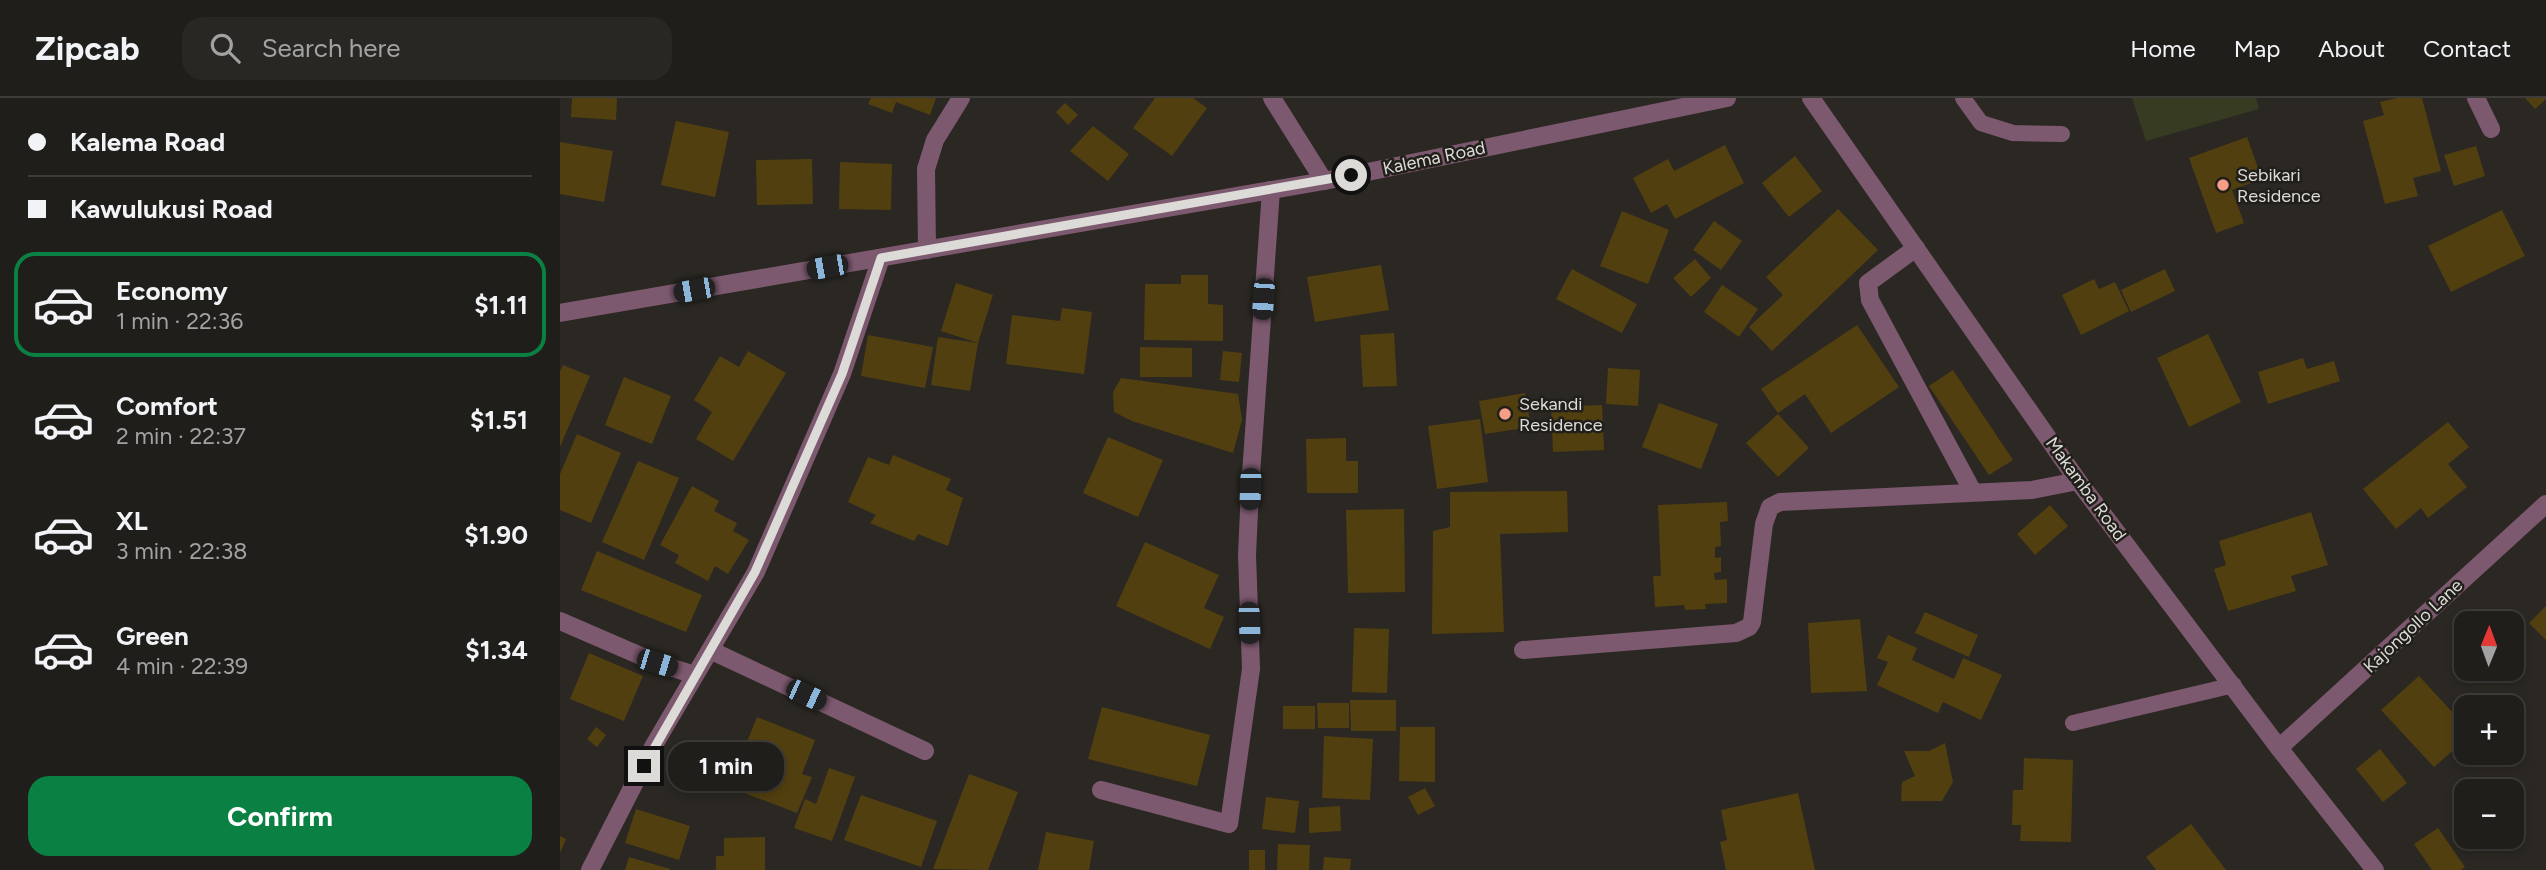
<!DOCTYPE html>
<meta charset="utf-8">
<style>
:root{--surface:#201e1a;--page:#282723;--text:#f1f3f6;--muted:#a2a2a2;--line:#3d3c39;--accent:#0b8043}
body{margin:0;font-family:Figtree,sans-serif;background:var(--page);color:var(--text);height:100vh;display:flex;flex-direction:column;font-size:26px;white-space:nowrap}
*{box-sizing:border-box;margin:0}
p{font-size:23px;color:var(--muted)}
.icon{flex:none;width:38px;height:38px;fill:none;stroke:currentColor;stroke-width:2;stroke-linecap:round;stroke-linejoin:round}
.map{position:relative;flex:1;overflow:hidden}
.side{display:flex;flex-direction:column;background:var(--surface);width:560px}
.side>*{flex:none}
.guide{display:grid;align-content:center;height:154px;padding:0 28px;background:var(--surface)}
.needle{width:46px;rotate:1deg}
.buttons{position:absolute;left:1894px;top:513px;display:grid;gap:14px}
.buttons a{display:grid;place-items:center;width:70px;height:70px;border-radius:14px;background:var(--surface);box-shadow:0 4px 10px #0003,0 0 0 2px var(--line);font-size:35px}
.end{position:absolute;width:32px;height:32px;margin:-16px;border:9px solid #dcdbd7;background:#111;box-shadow:0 0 0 4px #111}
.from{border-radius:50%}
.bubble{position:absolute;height:49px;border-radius:21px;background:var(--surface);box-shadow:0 4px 10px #0003,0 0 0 2px var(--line);font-size:23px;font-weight:700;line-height:49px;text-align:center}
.car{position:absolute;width:21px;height:42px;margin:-21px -10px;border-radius:9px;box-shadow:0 0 5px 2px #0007;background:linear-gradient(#222 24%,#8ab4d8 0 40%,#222 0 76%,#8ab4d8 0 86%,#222 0)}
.guide b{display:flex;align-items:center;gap:24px;height:66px;font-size:26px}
.guide b+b{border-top:2px solid var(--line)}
.guide i{width:18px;height:18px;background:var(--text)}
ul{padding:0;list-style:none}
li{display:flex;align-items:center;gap:21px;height:105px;margin:0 14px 10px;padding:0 14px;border:4px solid transparent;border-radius:21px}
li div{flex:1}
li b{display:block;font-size:26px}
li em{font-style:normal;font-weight:700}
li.current{border-color:var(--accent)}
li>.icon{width:63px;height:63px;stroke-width:1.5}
.button{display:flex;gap:14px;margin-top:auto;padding:14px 28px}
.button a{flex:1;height:80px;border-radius:21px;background:var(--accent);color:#fff;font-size:28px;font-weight:700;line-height:80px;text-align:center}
header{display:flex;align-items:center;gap:42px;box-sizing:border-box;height:98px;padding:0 35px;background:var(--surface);border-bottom:2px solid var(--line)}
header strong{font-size:33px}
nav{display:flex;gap:38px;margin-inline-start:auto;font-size:24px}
.search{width:490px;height:63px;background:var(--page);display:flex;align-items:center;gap:18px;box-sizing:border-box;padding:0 24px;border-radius:21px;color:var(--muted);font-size:26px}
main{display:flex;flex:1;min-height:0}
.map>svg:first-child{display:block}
.green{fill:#373b22}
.building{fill:#523f10}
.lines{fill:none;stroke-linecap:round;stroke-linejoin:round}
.service{stroke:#7d596f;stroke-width:16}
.minor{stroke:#7d596f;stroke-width:18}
.tertiary{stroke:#7d596f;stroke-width:18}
.route{stroke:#dcdbd7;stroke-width:9}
.poi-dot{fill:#f49e88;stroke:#211f1a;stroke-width:2.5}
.labels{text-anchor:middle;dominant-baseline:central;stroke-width:5;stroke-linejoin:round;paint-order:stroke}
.street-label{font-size:18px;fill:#dcdbd7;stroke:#211f1a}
.poi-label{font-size:18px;fill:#dcdbd7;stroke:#211f1a;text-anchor:start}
</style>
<header>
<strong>Zipcab</strong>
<div class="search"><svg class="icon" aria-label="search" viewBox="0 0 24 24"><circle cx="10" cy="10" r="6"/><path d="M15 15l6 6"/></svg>Search here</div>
<nav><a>Home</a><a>Map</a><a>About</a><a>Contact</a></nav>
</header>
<main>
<section class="side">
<div class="guide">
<b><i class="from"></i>Kalema Road</b>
<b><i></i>Kawulukusi Road</b>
</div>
<ul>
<li class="current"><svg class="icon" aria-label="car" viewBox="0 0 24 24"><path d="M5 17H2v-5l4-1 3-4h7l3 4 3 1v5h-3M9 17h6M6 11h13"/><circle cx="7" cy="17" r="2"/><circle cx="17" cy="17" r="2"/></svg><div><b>Economy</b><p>1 min · 22:36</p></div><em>$1.11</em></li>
<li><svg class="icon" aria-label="car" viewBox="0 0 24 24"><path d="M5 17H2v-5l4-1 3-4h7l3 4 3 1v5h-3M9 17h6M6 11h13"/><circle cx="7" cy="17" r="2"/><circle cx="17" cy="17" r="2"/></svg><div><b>Comfort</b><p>2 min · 22:37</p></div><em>$1.51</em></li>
<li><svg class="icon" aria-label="car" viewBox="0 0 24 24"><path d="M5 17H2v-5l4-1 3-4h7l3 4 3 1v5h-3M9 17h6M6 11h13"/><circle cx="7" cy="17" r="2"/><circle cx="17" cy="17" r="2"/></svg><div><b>XL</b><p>3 min · 22:38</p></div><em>$1.90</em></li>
<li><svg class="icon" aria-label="car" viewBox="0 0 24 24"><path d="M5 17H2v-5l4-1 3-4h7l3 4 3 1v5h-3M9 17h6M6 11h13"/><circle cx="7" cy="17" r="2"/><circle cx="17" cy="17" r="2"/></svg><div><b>Green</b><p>4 min · 22:39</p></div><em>$1.34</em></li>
</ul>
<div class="button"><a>Confirm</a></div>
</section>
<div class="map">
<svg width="1986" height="772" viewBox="0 0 1986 772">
<rect width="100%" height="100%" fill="#2b2823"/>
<!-- green -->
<path class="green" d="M1572,0H1696L1699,11L1586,43Z"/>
<!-- building -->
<path class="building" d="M12,0H57L56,22L11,19Z
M311,0H376L370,17L336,4L332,15L308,6Z
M595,0H633L647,10L612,58L573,30Z
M1837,0H1862L1881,73L1853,80L1858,98L1825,106L1803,23L1824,17L1820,4Z
M1965,0H1986V1L1975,11Z
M505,5L518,17L508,27L496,14Z
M116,23L169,34L155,99L101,87Z
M533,28L569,56L548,83L510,53Z
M1687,39L1702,81L1672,92L1684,125L1656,135L1629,60Z
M0,44L53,53L44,104L0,96Z
M1165,47L1184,85L1115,121L1107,106L1091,115L1073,80L1108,61L1114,73Z
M1916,48L1925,78L1894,88L1884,57Z
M1235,58L1262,93L1229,119L1202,85Z
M252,61L253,106L197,107L196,62Z
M280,64L332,66L331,112L279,111Z
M1278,111L1318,152L1212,253L1189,229L1223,197L1206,179Z
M1942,112L1965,158L1891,194L1868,148Z
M1062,113L1109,132L1088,186L1040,168Z
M1154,123L1182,143L1161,172L1133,152Z
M1135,161L1151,180L1131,199L1113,180Z
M821,167L829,212L755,224L747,179Z
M1012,171L1077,206L1062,235L996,201Z
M1605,171L1615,193L1571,214L1561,192Z
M621,177H648V206L663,207V243L584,242L585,186H621Z
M1534,181L1539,191L1555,184L1569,213L1521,237L1502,197Z
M396,185L433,197L418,245L381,233Z
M1162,187L1198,211L1179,239L1144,214Z
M502,210L532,214L524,276L446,266L452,217L500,223Z
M1297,227L1339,289L1271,335L1245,296L1218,315L1201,291Z
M834,235L837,288L803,289L800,237Z
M1648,236L1681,304L1629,329L1597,260Z
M308,237L373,249L365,290L301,278Z
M378,239L418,245L410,293L371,287Z
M580,249L632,250V279H580Z
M188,253L226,275L173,363L136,341L152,314L134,302L160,258L179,269Z
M663,253L682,255L679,284L660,282Z
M1743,260L1747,271L1774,263L1780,283L1708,306L1698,274Z
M3,267L30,278L0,349V273Z
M1048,270L1080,272L1078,308L1046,306Z
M1393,272L1453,362L1429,377L1369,288Z
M64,279L111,298L92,346L45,327Z
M561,280L678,296L682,322L673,355L572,323L554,314L553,294Z
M965,295L971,329L925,336L919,303Z
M1099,305L1158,326L1141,371L1082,349Z
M1042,307L1044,352L993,354L991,309Z
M1218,316L1249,350L1218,379L1186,345Z
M920,321L928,384L877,391L868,328Z
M1888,324L1909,349L1888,366L1907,389L1868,420L1861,410L1836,431L1803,391Z
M17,336L61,355L31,425L0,412V376Z
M548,339L603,362L578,419L523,395Z
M786,340V363H798V395H747L746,341Z
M333,357L391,381L386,392L403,400L388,448L358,436L354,443L310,425L316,417L288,404L308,359L329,367Z
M78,363L119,380L84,462L42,444Z
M132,388L159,403L154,413L177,425L173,433L189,442L168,476L155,468L148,483L115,465L119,457L100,447Z
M1007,393L1008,434L940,436L944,534L872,536L873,433L890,429V394Z
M1167,404L1168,423L1160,424L1161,448L1155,449V460L1161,459V474L1154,475L1155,482L1167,481V505L1145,506L1146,511L1125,512L1124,507L1095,509L1093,478H1101L1098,407Z
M1490,407L1508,428L1475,457L1457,436Z
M844,411L845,494L788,495L786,412Z
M1751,414L1768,467L1731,478L1736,493L1668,513L1654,471L1666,467L1659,443Z
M585,444L659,477L644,510L664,519L650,551L556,508Z
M37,453L142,497L126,534L21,492Z
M1986,508V542L1969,525Z
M1365,514L1418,537L1409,559L1355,535Z
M1300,521L1307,593L1251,595L1248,525Z
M794,530L829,531L827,595L792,594Z
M1328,537L1357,550L1352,562L1394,581L1403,560L1442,577L1421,622L1383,604L1378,615L1317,587L1328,564L1317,560Z
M29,555L83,578L64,623L10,601Z
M1859,578L1906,629V641L1874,669L1821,612Z
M790,602H836V633H791Z
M757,605H789V630H758Z
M723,608H755V631H723Z
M542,609L650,637L637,688L528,661Z
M197,619L255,642L242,676L252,679L237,715L169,689Z
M36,629L46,637L37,649L27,641Z
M840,629H875V684L839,683Z
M764,638L813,641L810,702L762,700Z
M1385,645L1393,684L1382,703H1341L1342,684L1355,678L1344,653H1369Z
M1820,651L1847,685L1823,704L1796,671Z
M1464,660L1513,662L1511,744L1460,743L1461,727H1452L1453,692H1463Z
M269,670L295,679L272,743L234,730L245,701L256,706Z
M409,676L458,694L428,772L373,771Z
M865,690L875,708L858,717L848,699Z
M1238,695L1255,772H1166L1160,744L1167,742L1161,712Z
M301,697L377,723L361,769L284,742Z
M706,699L739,703L735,735L702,731Z
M780,708L781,733L749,735V710Z
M76,711L130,728L119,762L65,745Z
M1631,726L1666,772H1596L1586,759Z
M1878,730L1905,769L1901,772H1872L1854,746Z
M486,734L534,743L529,772H478Z
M0,738L6,741L0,755Z
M205,739V772H156V758H164V740Z
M718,746L750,747L749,772H717Z
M689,752H705V772H689Z
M69,759L110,771V772H65Z
M764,759L791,761L790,772H763Z"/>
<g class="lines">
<!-- service -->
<path class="service" d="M1403,0L1421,25L1453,35L1502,36
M1513,625L1674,587"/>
<!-- minor -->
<path class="minor" d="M712,0L764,83
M1916,0L1931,31
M1356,150L1308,185L1310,202L1413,394
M367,152L366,71L375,42L401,0
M0,523L97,565L135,577
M150,552L365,653
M963,552L1176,535L1189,529L1192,524L1204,426L1210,409L1220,404L1472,392L1518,383
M1719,650L1986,406
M541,692L669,726L691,571L687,457L690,391L711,92
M30,772L94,647L196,474L282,276L321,160"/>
<!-- tertiary -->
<path class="tertiary" d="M1251,0L1518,383L1719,650L1815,772
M0,215L764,83L1167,0"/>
</g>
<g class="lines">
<!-- route -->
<path class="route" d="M84,668L195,474L282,276L321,160L791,77"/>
</g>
<!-- markers -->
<g class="poi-dot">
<circle cx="1663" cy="87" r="7"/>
<circle cx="945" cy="316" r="7"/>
</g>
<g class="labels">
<!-- street labels -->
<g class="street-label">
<text transform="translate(874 60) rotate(-12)">Kalema Road</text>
<text transform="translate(1526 391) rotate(54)">Makamba Road</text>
<text transform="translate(1853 528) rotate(-43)">Kajongollo Lane</text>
</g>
<!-- poi labels -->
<g class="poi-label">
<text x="1677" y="77">Sebikari<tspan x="1677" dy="21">Residence</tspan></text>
<text x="959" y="306">Sekandi<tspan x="959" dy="21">Residence</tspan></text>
</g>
</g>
</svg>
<div class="buttons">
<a><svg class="needle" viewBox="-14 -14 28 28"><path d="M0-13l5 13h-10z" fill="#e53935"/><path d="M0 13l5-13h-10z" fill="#a2a2a2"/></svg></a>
<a>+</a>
<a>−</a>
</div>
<i class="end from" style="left:791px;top:77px"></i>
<i class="end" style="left:84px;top:668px"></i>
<div class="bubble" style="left:108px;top:644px;width:116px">1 min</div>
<i class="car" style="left:267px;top:169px;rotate:260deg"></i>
<i class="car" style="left:134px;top:192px;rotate:260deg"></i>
<i class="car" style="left:703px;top:201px;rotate:184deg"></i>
<i class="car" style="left:690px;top:391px;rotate:182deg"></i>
<i class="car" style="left:689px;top:525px;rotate:178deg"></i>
<i class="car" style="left:97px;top:565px;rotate:107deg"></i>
<i class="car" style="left:246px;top:597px;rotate:115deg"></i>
</div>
</main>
